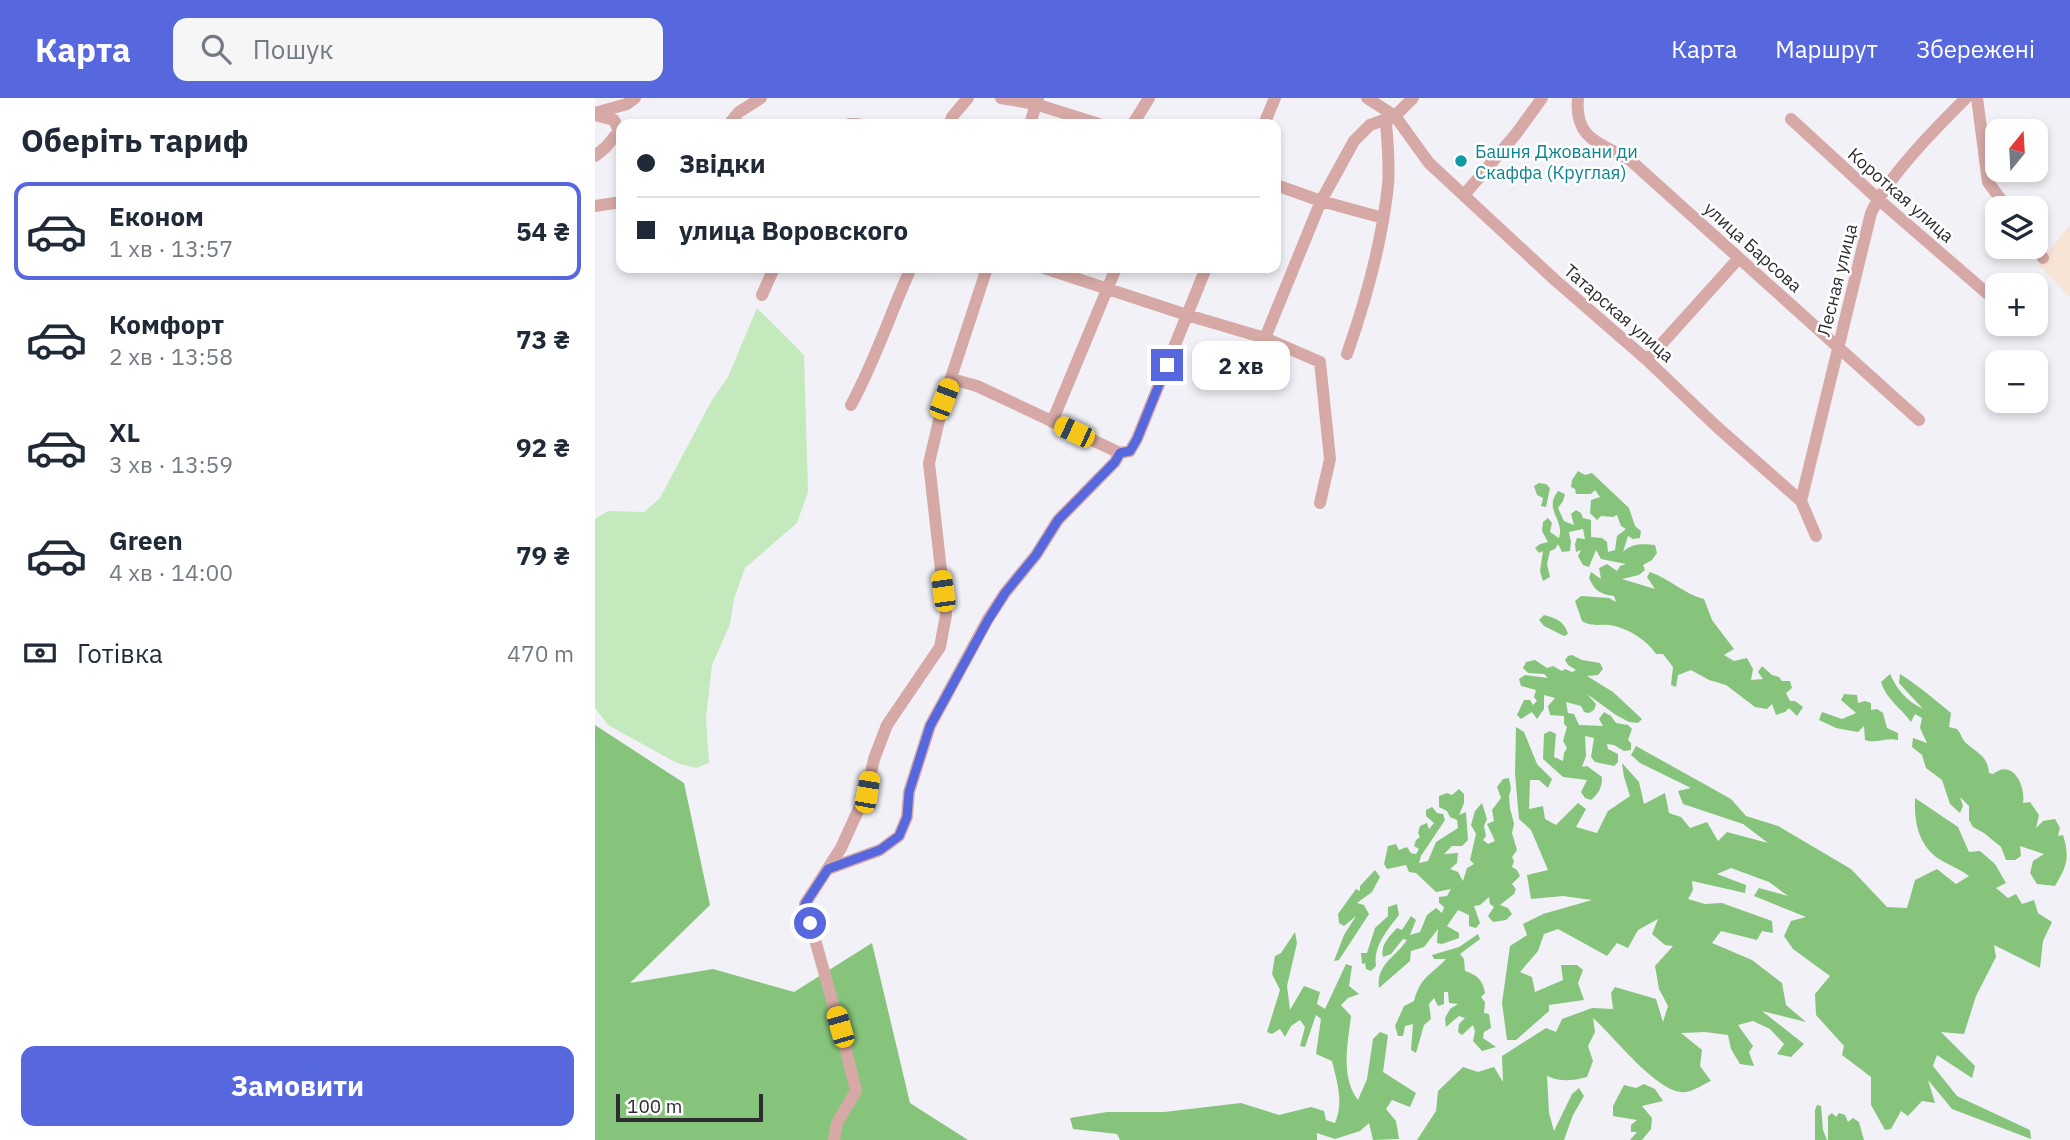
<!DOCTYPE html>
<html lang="uk">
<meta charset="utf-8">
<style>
:root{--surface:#fff;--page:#f6f6f7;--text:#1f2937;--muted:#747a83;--line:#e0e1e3;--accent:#5768de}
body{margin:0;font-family:"IBM Plex Sans",sans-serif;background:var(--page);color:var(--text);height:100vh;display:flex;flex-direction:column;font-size:26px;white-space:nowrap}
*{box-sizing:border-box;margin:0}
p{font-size:23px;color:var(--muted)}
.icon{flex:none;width:38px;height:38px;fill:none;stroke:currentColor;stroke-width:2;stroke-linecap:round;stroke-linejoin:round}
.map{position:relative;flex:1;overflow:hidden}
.drawer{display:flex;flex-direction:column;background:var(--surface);width:595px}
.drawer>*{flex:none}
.hud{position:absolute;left:21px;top:21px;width:665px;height:154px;border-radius:14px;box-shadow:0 4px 10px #0003;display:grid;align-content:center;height:154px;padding:0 21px;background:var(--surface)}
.needle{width:46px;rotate:18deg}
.tools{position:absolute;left:1390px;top:21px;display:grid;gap:14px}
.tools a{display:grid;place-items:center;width:63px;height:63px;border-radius:14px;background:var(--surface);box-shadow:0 4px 10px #0003;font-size:35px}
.scale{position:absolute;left:21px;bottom:18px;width:147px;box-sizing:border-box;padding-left:7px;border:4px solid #2d2c2f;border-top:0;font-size:19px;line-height:24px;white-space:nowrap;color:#2d2c2f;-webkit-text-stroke:5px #fff;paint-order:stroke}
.end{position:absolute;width:32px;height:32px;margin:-16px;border:9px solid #5768de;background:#fff;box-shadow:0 0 0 4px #fff}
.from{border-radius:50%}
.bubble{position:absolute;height:49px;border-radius:14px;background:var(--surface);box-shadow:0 4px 10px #0003;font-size:23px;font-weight:700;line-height:49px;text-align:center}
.car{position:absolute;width:21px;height:42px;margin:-21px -10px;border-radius:9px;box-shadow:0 0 5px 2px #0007;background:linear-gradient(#f5c518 24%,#345 0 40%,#f5c518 0 76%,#345 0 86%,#f5c518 0)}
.hud b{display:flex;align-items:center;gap:24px;height:66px;font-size:26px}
.hud b+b{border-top:2px solid var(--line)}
.hud i{width:18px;height:18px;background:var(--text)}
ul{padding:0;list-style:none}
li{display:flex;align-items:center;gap:21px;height:98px;margin:0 14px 10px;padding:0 7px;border:4px solid transparent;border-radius:14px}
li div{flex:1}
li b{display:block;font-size:26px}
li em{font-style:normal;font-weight:700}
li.on{border-color:var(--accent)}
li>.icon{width:63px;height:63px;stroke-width:1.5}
h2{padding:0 21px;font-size:32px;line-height:84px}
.pay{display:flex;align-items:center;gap:18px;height:77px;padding:0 21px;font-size:26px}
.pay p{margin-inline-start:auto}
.cta{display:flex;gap:14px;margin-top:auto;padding:14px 21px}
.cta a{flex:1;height:80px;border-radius:14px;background:var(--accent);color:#fff;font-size:28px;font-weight:700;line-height:80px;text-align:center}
header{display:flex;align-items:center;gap:42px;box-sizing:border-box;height:98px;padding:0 35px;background:var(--accent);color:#fff}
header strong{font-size:33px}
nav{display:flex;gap:38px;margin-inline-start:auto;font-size:24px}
.search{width:490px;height:63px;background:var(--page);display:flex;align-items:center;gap:18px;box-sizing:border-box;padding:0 24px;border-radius:14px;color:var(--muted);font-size:26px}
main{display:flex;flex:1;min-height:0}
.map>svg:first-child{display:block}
.industrial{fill:#f8e4d4}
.green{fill:#c3e9bc}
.forest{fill:#86c47b}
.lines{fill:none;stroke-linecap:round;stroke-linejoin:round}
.minor{stroke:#d6a9a6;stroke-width:12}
.route{stroke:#5768de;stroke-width:9}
.culture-dot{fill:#0f9aa8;stroke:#fff;stroke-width:2.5}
.labels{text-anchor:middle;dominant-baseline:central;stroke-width:5;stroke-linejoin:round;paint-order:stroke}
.culture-label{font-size:18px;fill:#0d838f;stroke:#fff;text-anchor:start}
.street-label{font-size:18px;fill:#2d2c2f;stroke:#fff}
</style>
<header>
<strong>Карта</strong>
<div class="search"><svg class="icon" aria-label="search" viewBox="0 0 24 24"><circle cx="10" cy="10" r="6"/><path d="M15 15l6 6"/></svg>Пошук</div>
<nav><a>Карта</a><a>Маршрут</a><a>Збережені</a></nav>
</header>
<main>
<section class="drawer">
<h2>Оберіть тариф</h2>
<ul>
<li class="on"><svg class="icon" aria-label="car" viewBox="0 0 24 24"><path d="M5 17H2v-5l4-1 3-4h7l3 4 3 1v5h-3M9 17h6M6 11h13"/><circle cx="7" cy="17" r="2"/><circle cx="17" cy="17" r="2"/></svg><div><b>Економ</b><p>1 хв · 13:57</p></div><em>54 ₴</em></li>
<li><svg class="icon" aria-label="car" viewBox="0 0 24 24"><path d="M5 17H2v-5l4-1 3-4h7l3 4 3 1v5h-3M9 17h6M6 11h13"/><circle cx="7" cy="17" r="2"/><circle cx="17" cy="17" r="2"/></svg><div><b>Комфорт</b><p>2 хв · 13:58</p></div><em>73 ₴</em></li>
<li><svg class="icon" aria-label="car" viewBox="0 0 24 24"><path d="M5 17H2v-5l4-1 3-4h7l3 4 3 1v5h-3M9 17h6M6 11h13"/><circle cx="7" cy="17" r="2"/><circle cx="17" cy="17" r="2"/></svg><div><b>XL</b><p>3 хв · 13:59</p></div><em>92 ₴</em></li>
<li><svg class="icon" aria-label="car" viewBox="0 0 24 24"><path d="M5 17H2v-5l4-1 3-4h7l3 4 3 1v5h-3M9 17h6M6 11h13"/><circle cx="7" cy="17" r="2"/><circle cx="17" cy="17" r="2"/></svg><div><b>Green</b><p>4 хв · 14:00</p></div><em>79 ₴</em></li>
</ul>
<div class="pay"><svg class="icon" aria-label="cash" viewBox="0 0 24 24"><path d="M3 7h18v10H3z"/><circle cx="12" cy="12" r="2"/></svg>Готівка<p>470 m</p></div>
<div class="cta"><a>Замовити</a></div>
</section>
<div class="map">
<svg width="1475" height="1042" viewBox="0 0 1475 1042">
<rect width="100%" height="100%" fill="#f2f1f7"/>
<!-- industrial -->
<path class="industrial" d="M1475,127V199L1443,167Z"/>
<!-- green -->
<path class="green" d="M162,210L209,257L213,394L202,425L150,470L139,501L135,526L117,567L111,620L114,665L101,670L82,665L13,627L0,610V421L13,413L49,414L65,400L117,302L133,279Z"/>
<!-- forest -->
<path class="forest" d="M983,373L990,377L997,375L1034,410L1040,428L1046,433L1045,440L1038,441L1033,438L1028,454C1037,445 1048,446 1060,447L1062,455L1057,462L1048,467L1050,472L1044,477L1027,481L1060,491L1052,479L1055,474C1075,481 1089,496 1109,501L1117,522L1139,551L1129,557L1139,563L1152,560L1158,571L1156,582L1168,581L1163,574L1167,568L1177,577L1184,579L1187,583H1195L1197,590L1191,595L1195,603H1200L1208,609L1202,618L1194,610L1190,614L1181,617L1177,606L1172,611L1160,609L1131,587L1114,582L1096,572L1083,577L1081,589L1076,587L1078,569L1068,556H1061C1052,542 1031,529 1014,527C1004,526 997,529 987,523L980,503L986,498L1014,500L1021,504L1019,498C1005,496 1000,493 994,480L996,474L1006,481L1004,470L1012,466L1022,473L1025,468L1031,466L1006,461L1001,452L994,469L988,467L983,458L986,452L981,454L980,446L982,440L990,441L988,431L974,434L976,444L975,453L967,454L963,446L960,451L955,453L952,466L955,479L948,483L945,473L948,453L944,455L940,450L945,446L953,444L947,433L948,424L953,420L957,425L955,434L964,440C970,421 948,412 963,393L970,396L968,403L963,410L969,423L979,427L976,416L981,412L986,415L988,420L996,422V439L1007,440L1012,444L1013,454L1020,452L1022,438L1031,431L1026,428L1022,417L1018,419L1006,418L1002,422L995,415L996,402L1005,399L1000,392L996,396H981L980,391L976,389L977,382Z
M944,385L951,386L955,390L951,409L946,408L948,400L942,397L939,388Z
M949,517C961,520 969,523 973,536L969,538L949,528L944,522Z
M977,557L987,562L1005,565L1008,571L1003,577L992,578L1018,594L1047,621L1043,625L1034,624L1021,617L992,596L1001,606L999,612L994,615L989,614L986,608L971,604L973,615L979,616L984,627L1008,628L1004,621L1009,614L1016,618L1021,625L1033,627L1037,631L1033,642L1036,645V652L1029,653L1019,647L1012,646L1013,651L1023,656V664L1019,668L1000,664L996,659L999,640L990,638L991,658L987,669L992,668L1007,679C1007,690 1004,695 996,702L990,700L986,694L992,682L968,679L948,661L949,636L955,633L961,636L959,659L968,663L969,655L972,650L968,643L972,629L969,626V618L955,617L953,608L960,600L949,597V611L942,621L937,614L926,621L922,617L929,602H935L938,607L942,603L939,599L941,592L926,588L924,581L930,577L953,580L949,576L933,575L928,570L931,564L940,562L952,570L958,568L967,573L970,571L977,574L981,572L973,567L970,562L973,558Z
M1295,576C1302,592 1312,603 1328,611L1304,585L1305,576C1324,588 1339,601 1356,615L1354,629L1362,631C1366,635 1367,642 1371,645C1382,655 1393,658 1394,675L1398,676C1417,660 1431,687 1428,705L1435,704L1444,717L1441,730L1448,723L1460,721L1465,730L1463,738L1468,737C1475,760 1472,768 1460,788L1442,786L1435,775L1438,763L1449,756L1425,748L1426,758L1420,762H1411L1406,749L1389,735L1378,729L1374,722V708L1365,699L1368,708L1365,715L1355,706L1347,682L1331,670L1327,657L1317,649L1318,640L1332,645L1325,630L1327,620L1320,616L1316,624C1306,610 1291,601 1286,584Z
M1249,596L1262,597L1263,605L1270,603L1276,605V612L1282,611L1288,615L1292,630L1303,635V642C1291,639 1281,646 1270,642L1269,628L1263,634L1241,630L1224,622L1227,614L1247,621L1261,615L1246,602Z
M0,627L89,685L115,807L35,885L118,871L199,894L277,845L315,1005L373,1042H0Z
M921,629L929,634L942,666L957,681L953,690L944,682H935L934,711L948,708L950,721L961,727L983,705L991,711L981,729L1002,735L1013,713L1035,698L1029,679L1027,665L1044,684L1049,706L1070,695L1074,715L1086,719L1095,730L1112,724L1123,743L1132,734L1173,745L1148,726L1088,706L1083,693L1096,690L1045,665L1036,657L1041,648L1136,701L1151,718L1183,728L1256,771L1292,809L1312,810L1320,782L1342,771L1361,786L1374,778C1365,771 1354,767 1344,761C1323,747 1319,723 1320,700L1363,729L1374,754L1385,753L1400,766L1411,785L1401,790L1413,800L1421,796L1427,806L1439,802L1443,815L1457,824L1448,843L1445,870L1399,847L1401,859L1381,898L1369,936L1346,934L1380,968L1377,980L1342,957L1338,968L1362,998L1435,1032L1436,1041L1357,1011L1333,982L1340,1005L1327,1003L1313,1018L1306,1013L1296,1031L1290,1032L1276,1007V979L1247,957L1249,948L1221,917L1220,896L1235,878L1198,851L1189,838L1196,823L1211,819L1159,798L1164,790L1193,798L1174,784L1136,770L1122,776L1151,787L1150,795L1097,783L1098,792L1093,801L1110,806L1127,805L1177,823L1178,835L1167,833L1162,842L1126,833L1117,845L1157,862L1187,885L1191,907L1211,924L1167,913L1209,946L1196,959L1182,956L1189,946L1175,931L1158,923L1143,927L1158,948L1154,954L1159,968L1145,966L1136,951L1133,937L1110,934L1086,935L1107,952L1105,968L1116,983C1109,986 1099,993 1091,994C1064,998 1019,938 998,920L1000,934L993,948L998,963L992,979C976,983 966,984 952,978L954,1015L959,1033L977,996L984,990L989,998L978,1017L969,1042H822L841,1013L843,993L868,969L883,974L899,969L908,984L907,958L951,930L961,934L967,921L997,910L1018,911L1016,895L1020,889L1061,901L1068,924L1073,908L1064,891L1060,868L1078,848L1070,847L1057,836L1063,821L1043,832L1033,850L1022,845L1012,858L963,831L949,836L943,853L925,874L937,879L940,894L968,882L966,867H982L988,872L983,885L989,902L954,907V913L921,942H912L907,905L915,848L932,837L928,826L948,816L997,802L968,798L936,801L932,777L953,772L936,732L924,721L920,676Z
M914,680L916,691L914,698L915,710L919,726L917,735L922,752L917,759L919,763L917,769L922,772L925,778L917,786L921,791L919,796L905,807L913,810L917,816L911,822L898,824L893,818L899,809L895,806L894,799L885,807L879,808L885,825L881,830L874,828V817L863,812L852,828L864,835V840L847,846L842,845L843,831L829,849L816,853L815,863L784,890C781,866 801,859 812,842L808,841L796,856L788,859C785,847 794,839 802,830L807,832L816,818L821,822L815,837L825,834L832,817L841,810L847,815L849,809L844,805V799L852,798L856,791L841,794L821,775L814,774L811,767L792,771L789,766L793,748L801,746L804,752L812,749L816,755L821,756L824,751L819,748L821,742L825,739L823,735L825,728L832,725L834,731L839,725L831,718V712L837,709L842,715L848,716L850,722L826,758L824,765L833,763L841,744L863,730L862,722L855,719L852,713L844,709V698L852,695L857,697L864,691L869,696V705L864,717L871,714L873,742L867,748H857L849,756L863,755L862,765L855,771L863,774L868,783L872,770L879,766L875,762L881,736L876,727L880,713L887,705L892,721L889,728L891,738L888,742L893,746L900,743L892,726L899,723L897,712L906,700L902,689L908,681Z
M780,772L785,779L777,794L762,805L769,807L774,816L744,862L739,863L749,837L761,818L749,828L744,825L743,816L761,791L765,793V788Z
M802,806L804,817C793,831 778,848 781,868L776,873L771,871L770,865L767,866L766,855H772L780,830L793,818V809Z
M700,834L702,845L692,888L695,912L709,888L725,894L722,906L730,911L751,866L757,868L754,888L764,896L753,900L746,907L756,918C753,945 745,979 763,1002L772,981L778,941L785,934L793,937L788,974L821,995L815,1009L797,1002L791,1011L801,1023L804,1041L778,1042L774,1025L765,1033L740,1041L722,1035V1042H525L522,1036L478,1031L475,1020L512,1014H569L646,1005L684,1017L716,1009L729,1013L731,1022L740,1025C749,1004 742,984 737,963L721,956L726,921L721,917L710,949L705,948L710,929L705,922L696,928L690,939L685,931L677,936L672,934L685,892L677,876L680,858L686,855Z
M883,836L885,841L865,856L869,861L870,873C882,877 888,882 890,895L886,899L890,904L889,915L894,916L896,930L889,934L888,940L901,949L887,953L878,943L880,933L878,927L867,937L863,934L864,926L870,920L864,918L851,929L850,920L855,911L863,906L854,905L853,894H849V906L843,908L839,900L834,906L836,921L829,927L821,955L816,952L818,926L810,928L808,938H803L800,928L809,908L819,903C826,878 835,878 851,861H839L837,857L864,849Z
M1049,986L1060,991L1068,1003L1047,1008L1057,1020L1056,1031L1047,1042H1035L1042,1034H1036V1027L1042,1022L1018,1018V1008L1029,987L1041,990Z
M1222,1007L1226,1008L1228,1032L1232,1042H1220V1012Z
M1237,1015L1241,1019L1244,1015L1250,1017L1253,1024L1258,1020L1264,1024L1269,1042H1233V1018Z"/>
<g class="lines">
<!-- minor -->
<path class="minor" d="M406,0L440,6L504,26
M772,0L800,18L834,65L960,182L1052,262L1121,328L1206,403L1221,438
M983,0C979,42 1006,45 1035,62L1324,322
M1382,0L1393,84L1412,110
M0,15L32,6L40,0
M0,17L19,22L24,33L11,49L0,58
M1196,21L1283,101L1394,197
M134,26L144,14L166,0
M254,26H263
M355,26L357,19L373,0
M435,26L443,0
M538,26L554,0
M669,26L680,0
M681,87L726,103L788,120
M869,97L921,36L947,0
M0,108L26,104
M1440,149L1448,160
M449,170L592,217L670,240L725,264L735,361L725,405
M167,197L179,170
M670,240L726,103L759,43L775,27L800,18L818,0
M752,256C771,202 787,144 793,87C795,66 792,43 791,22
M1052,262L1144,160
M357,281L382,288L525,355L535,353L542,341L611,170
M256,307C280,263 295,216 316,170
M457,324L521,170
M1206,403L1276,115C1294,77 1341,30 1371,0
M233,771L285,752L304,738L312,719L314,694L335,628L393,521L410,495L441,457L463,422L520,364L525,355
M239,1042L242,1025L261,993L251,952L210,806L246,750L272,693L279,661L292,627L345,549L351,517L334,365L349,301L392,170"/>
</g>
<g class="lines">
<!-- route -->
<path class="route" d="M215,825L210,806L233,771L285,752L304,738L312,719L314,694L335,628L393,522L410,495L441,457L463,422L520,364L525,355L535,353L542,341L572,267"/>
</g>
<!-- markers -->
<circle class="culture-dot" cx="866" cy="63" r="7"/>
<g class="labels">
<!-- culture labels -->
<g class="culture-label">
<text x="880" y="53">Башня Джовани ди<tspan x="880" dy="21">Скаффа (Круглая)</tspan></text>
</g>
<!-- street labels -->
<g class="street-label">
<text transform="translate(1306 97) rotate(41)">Короткая улица</text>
<text transform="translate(1158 149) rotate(42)">улица Барсова</text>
<text transform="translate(1242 182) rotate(-76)">Лесная улица</text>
<text transform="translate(1024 215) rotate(41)">Татарская улица</text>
</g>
</g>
</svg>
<div class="tools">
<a><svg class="needle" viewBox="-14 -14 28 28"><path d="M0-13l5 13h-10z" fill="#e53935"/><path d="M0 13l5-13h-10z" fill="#747a83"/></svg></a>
<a><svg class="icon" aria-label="layers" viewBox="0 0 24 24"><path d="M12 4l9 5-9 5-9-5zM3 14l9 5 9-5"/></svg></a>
<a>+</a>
<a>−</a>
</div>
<div class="scale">100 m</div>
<i class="end from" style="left:215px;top:825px"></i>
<i class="end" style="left:572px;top:267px"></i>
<div class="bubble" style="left:597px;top:243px;width:98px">2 хв</div>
<i class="car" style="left:349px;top:301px;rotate:21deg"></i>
<i class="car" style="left:479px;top:334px;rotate:295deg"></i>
<i class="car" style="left:348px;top:493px;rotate:352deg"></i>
<i class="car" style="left:272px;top:694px;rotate:10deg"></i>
<i class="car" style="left:245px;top:929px;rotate:344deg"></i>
<div class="hud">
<b><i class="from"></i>Звідки</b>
<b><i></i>улица Воровского</b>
</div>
</div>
</main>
